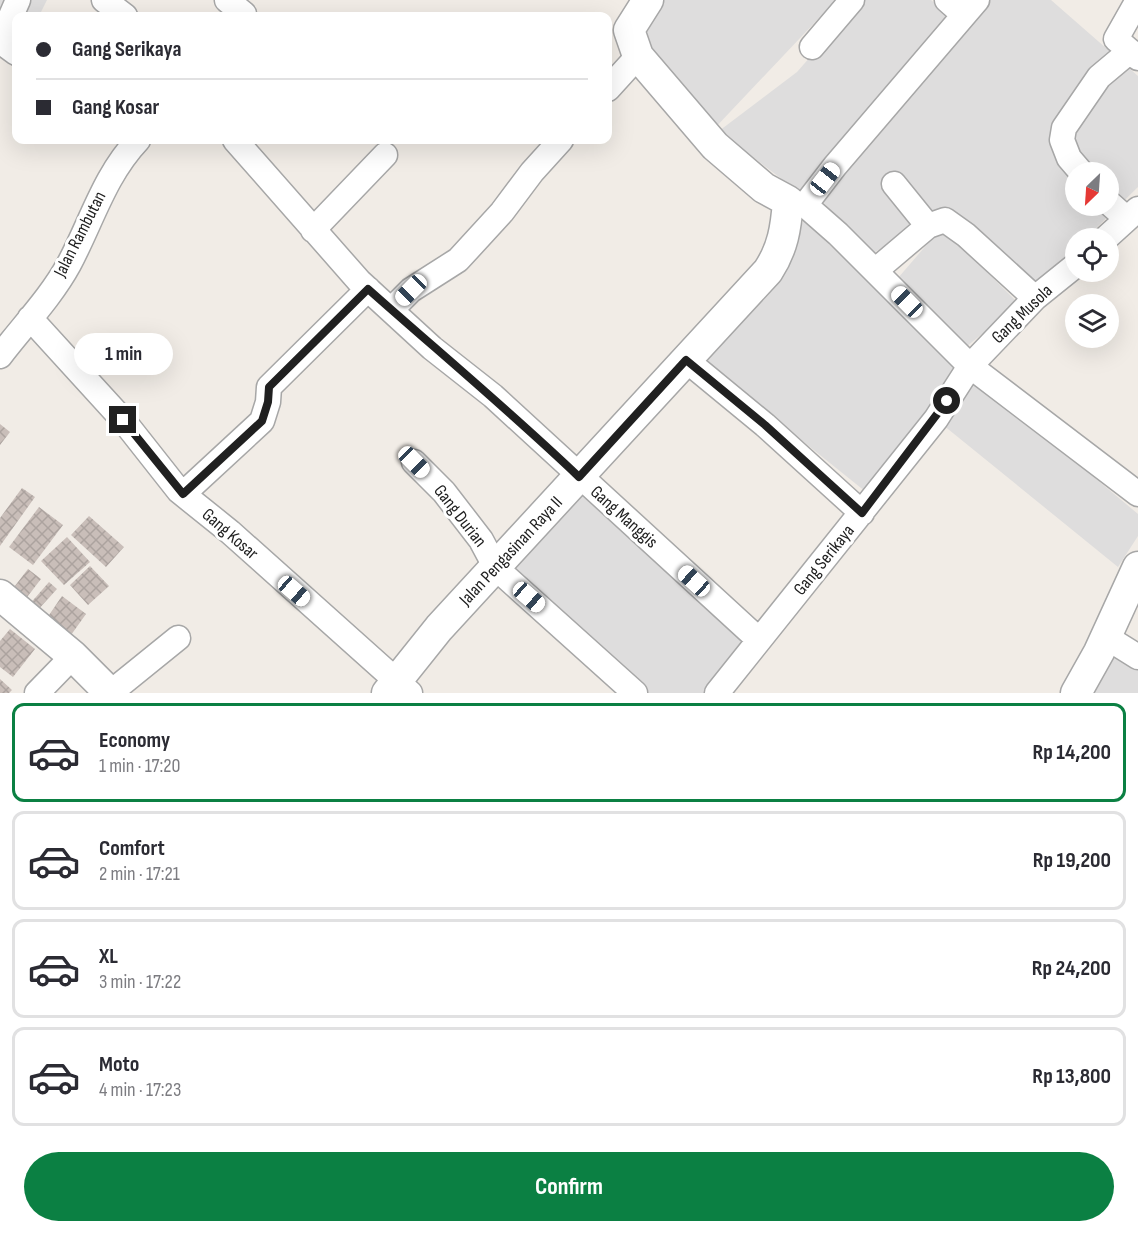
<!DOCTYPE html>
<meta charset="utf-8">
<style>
:root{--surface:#fff;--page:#f7f7f7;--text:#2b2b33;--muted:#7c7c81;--line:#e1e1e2;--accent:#0b8043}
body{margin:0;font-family:"Sofia Sans Condensed",sans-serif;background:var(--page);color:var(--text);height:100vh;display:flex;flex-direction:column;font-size:22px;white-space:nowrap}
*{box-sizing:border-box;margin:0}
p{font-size:20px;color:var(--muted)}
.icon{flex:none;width:33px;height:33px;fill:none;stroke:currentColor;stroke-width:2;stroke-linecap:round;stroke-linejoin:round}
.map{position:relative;height:693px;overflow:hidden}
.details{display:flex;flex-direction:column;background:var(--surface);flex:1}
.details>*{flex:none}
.hud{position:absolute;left:12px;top:12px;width:600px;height:132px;border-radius:12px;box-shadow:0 6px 24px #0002;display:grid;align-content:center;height:132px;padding:0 24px;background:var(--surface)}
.needle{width:39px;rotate:205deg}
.fabs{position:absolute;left:1065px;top:162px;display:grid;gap:12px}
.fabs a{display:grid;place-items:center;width:54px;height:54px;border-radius:50%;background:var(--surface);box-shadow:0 6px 24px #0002;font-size:30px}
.end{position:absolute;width:27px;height:27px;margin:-14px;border:8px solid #202020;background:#fff;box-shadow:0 0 0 3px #fff}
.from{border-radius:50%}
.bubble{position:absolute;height:42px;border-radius:21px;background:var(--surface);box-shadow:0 6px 24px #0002;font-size:20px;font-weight:700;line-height:42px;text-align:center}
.car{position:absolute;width:18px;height:36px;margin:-18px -9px;border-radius:8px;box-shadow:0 0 4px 2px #0007;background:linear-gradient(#fff 24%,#345 0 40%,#fff 0 76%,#345 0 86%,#fff 0)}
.hud b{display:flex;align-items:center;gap:21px;height:57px;font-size:22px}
.hud b+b{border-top:2px solid var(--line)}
.hud i{width:15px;height:15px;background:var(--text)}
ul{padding:10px 0 0;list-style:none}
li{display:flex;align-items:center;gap:18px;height:99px;margin:0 12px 9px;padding:0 12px;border:3px solid var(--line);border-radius:12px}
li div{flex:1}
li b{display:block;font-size:22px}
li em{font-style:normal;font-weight:700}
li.current{border-color:var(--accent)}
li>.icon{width:54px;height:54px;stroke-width:1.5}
.cta{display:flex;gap:12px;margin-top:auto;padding:12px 24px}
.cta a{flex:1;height:69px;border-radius:36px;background:var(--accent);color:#fff;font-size:24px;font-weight:700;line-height:69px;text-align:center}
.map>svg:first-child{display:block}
.residential{fill:#dedddd;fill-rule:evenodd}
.building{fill:url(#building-cross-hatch)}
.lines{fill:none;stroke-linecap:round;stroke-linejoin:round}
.minor-casing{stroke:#a7a7a7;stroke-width:27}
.tertiary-casing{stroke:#a7a7a7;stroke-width:33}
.minor{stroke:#fff;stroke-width:24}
.tertiary{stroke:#fff;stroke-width:30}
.route{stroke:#202020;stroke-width:8}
.labels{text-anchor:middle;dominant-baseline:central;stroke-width:6;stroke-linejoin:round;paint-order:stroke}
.street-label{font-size:18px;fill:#202020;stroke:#fff}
</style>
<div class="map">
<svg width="1138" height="693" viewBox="0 0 1138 693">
<defs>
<pattern id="building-cross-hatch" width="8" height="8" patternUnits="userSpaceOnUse" patternTransform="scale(1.5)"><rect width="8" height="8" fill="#c9beb9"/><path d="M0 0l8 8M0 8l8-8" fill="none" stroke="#aca39f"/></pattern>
</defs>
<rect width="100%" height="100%" fill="#f1ece6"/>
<!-- residential -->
<path class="residential" d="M0,0H47L39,16H16V48L0,57Z
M664,0H836L713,130L639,38L653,10Z
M860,0H931L950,16L800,193L719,131L797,72Z
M989,0H1051L1138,76V187L1086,238H1076L1075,249L1038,286L944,208L872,254L820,199ZM1076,172H1108V206H1076Z
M804,220L956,365L928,420L866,492L703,361L765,296Z
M942,227L1019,304L966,347L898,278Z
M973,376L1138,514V536L1118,567L943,425Z
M582,491L746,641L706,693H647L508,569Z
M1114,652L1138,669V693H1089Z"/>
<!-- building -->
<path class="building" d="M0,424L10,432L0,445Z
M22,488L35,497L0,546V518Z
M39,507L63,525L33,565L9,547Z
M89,516L124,547L106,567L71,535Z
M67,537L90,562L64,585L41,561Z
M90,566L109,586L88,605L70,585Z
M28,569L41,579L24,601L11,591Z
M49,582L57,589L36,612L28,606Z
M62,596L86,614L71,635L47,618Z
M10,629L35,649L13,677L0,667V641Z
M0,679L12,690L9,693H0Z"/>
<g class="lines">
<defs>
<path id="minor" d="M104,0L125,16
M227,0L244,14
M947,0L964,15
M1138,0L1116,39L1138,58
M812,47L852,0
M16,53L0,41L18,0
M608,89L638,56
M235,140L359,281L432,348L493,396L759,640
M1081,172L1069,158L1062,140L1064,128L1099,77L1130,51
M894,184L928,226
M788,201L805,205L838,234L970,366L1138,494
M1108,202L1127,219
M805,205L835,166L977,0
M313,230L385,155
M1106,238L1138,209
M876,270L928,226L945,220L966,235L1035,298
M391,310L411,290L458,260L502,212L532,172L561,140
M30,318L123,420L179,491L230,532L410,693
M0,356C23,326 51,297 69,264C92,221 104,176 138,140
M686,360L765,425L862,513
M414,462L444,492L481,540L496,568L635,693
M183,494L262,421L268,402L269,387L368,289
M1106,637L1138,657
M37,693L73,656
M110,693L178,638
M717,693L936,419L970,366L1035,298L1076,265"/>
<path id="tertiary" d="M0,595L73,656L110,693
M387,693L439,628L768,271C783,248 786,228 788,201L764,188L715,146L638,56L629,30L648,0
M1076,693L1099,652L1138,567"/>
</defs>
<!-- minor casing -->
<use href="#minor" class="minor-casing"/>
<!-- tertiary casing -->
<use href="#tertiary" class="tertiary-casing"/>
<!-- minor -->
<use href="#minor" class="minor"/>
<!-- tertiary -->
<use href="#tertiary" class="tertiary"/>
</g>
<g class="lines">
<!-- route -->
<path class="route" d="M123,420L183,494L262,421L268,402L269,387L368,289C439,352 511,412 579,477L686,360L765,425L862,513L947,401"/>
</g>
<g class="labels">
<!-- street labels -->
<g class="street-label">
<text transform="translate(80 234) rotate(-63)">Jalan Rambutan</text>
<text transform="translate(1022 314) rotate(-44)">Gang Musola</text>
<text transform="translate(460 516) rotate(52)">Gang Durian</text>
<text transform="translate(624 517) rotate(42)">Gang Manggis</text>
<text transform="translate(230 534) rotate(41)">Gang Kosar</text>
<text transform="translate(511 551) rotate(-47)">Jalan Pengasinan Raya II</text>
<text transform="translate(824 560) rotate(-51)">Gang Serikaya</text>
</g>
</g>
</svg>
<div class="fabs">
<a><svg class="needle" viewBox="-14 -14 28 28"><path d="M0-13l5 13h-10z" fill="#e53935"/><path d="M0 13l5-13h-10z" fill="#7c7c81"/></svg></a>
<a><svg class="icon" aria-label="locate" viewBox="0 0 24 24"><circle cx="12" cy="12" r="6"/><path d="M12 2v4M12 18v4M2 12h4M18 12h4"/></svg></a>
<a><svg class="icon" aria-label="layers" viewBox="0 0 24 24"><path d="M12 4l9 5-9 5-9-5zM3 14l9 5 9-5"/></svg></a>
</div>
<i class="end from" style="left:947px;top:401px"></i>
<i class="end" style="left:123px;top:420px"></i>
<div class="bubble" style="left:74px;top:333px;width:99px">1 min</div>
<i class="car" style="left:825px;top:179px;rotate:38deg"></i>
<i class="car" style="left:411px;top:290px;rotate:225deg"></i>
<i class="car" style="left:907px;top:302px;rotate:315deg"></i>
<i class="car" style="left:414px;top:462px;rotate:135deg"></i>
<i class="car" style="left:694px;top:581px;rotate:312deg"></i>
<i class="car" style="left:294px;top:591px;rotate:131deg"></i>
<i class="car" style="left:529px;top:597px;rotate:131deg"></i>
<div class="hud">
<b><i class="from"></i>Gang Serikaya</b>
<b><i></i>Gang Kosar</b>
</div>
</div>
<section class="details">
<ul>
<li class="current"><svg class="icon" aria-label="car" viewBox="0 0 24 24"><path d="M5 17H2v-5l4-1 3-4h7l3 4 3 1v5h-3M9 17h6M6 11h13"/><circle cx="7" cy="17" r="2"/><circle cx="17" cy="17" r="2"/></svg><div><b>Economy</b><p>1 min · 17:20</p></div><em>Rp 14,200</em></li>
<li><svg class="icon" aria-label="car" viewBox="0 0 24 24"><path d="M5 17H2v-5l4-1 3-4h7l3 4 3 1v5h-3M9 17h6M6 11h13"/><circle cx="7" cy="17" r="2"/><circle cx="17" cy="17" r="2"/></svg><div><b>Comfort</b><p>2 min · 17:21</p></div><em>Rp 19,200</em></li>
<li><svg class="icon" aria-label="car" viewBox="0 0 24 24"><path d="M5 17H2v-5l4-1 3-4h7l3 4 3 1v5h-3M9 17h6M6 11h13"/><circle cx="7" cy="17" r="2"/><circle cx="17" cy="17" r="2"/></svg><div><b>XL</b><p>3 min · 17:22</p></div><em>Rp 24,200</em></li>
<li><svg class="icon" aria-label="car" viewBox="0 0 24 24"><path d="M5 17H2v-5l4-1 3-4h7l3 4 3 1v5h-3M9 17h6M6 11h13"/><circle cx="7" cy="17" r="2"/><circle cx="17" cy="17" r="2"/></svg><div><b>Moto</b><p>4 min · 17:23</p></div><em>Rp 13,800</em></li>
</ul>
<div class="cta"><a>Confirm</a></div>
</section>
